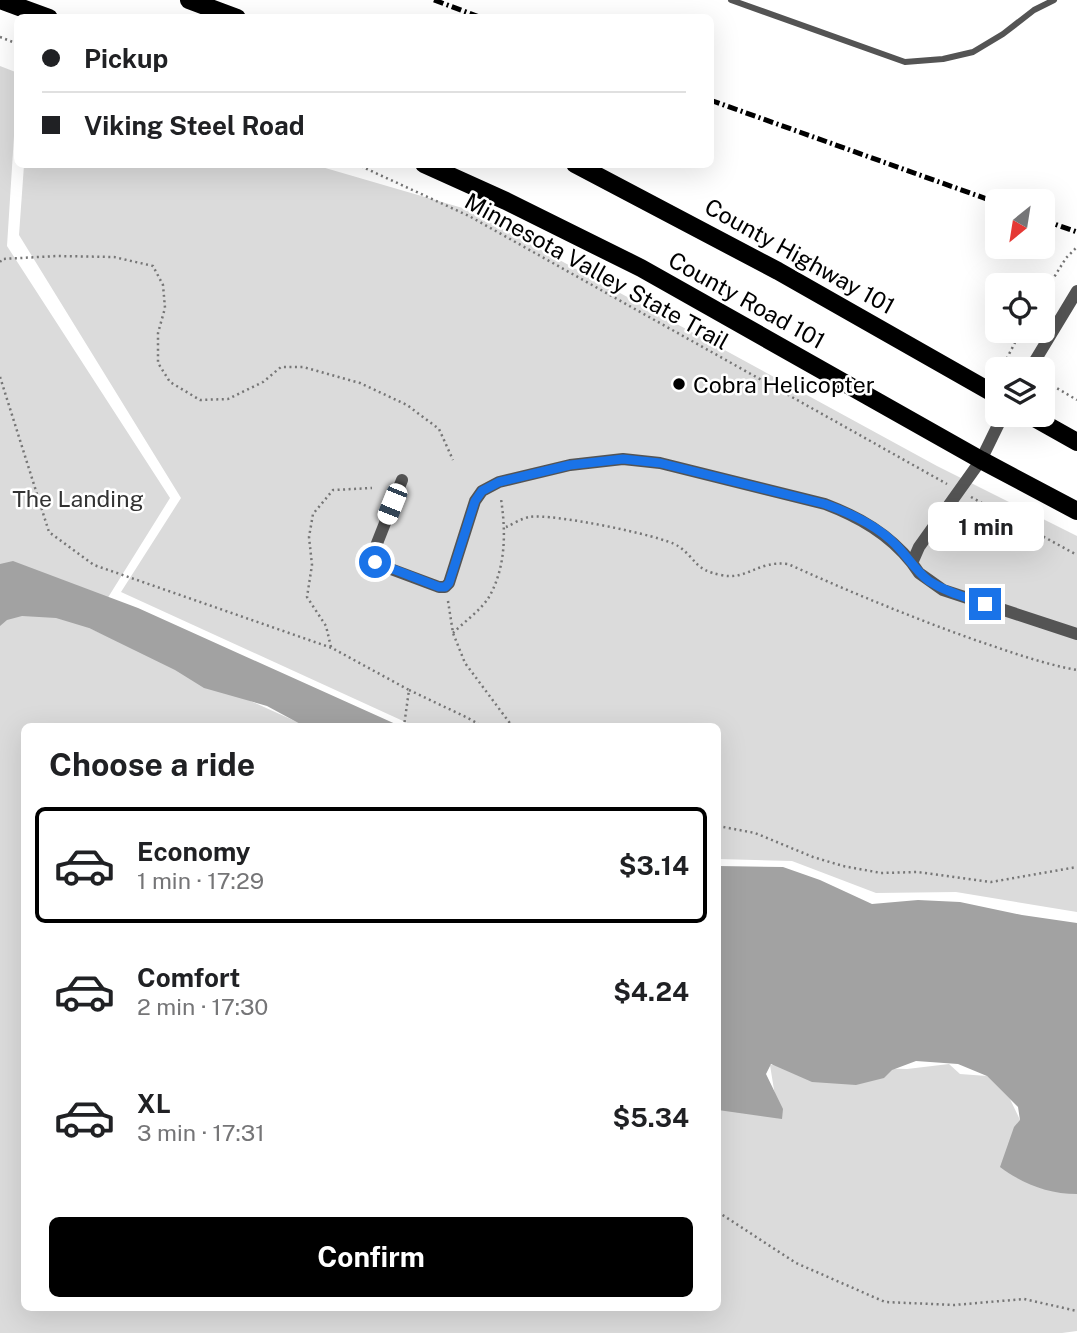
<!DOCTYPE html>
<meta charset="utf-8">
<style>
:root{--surface:#fff;--page:#f6f6f6;--text:#202124;--muted:#757577;--line:#e0e0e0;--accent:#000}
body{margin:0;font-family:"Public Sans",sans-serif;background:var(--page);color:var(--text);height:100vh;display:flex;flex-direction:column;font-size:26px;white-space:nowrap}
*{box-sizing:border-box;margin:0}
p{font-size:23px;color:var(--muted)}
.icon{flex:none;width:38px;height:38px;fill:none;stroke:currentColor;stroke-width:2;stroke-linecap:round;stroke-linejoin:round}
.map{position:relative;flex:1;overflow:hidden}
.drawer{position:absolute;left:21px;top:723px;width:700px;height:588px;display:flex;flex-direction:column;background:var(--surface);border-radius:10px;box-shadow:0 7px 28px #0002}
.drawer>*{flex:none}
.hud{position:absolute;left:14px;top:14px;width:700px;height:154px;border-radius:10px;box-shadow:0 7px 28px #0002;display:grid;align-content:center;height:154px;padding:0 28px;background:var(--surface)}
.needle{width:46px;rotate:210deg}
.buttons{position:absolute;left:985px;top:189px;display:grid;gap:14px}
.buttons a{display:grid;place-items:center;width:70px;height:70px;border-radius:10px;background:var(--surface);box-shadow:0 7px 28px #0002;font-size:35px}
.end{position:absolute;width:32px;height:32px;margin:-16px;border:9px solid #1a73e8;background:#fff;box-shadow:0 0 0 4px #fff}
.from{border-radius:50%}
.bubble{position:absolute;height:49px;border-radius:10px;background:var(--surface);box-shadow:0 7px 28px #0002;font-size:23px;font-weight:700;line-height:49px;text-align:center}
.car{position:absolute;width:21px;height:42px;margin:-21px -10px;border-radius:9px;box-shadow:0 0 5px 2px #0007;background:linear-gradient(#fff 24%,#345 0 40%,#fff 0 76%,#345 0 86%,#fff 0)}
.hud b{display:flex;align-items:center;gap:24px;height:66px;font-size:26px}
.hud b+b{border-top:2px solid var(--line)}
.hud i{width:18px;height:18px;background:var(--text)}
ul{padding:0;list-style:none}
li{display:flex;align-items:center;gap:21px;height:116px;margin:0 14px 10px;padding:0 14px;border:4px solid transparent;border-radius:10px}
li div{flex:1}
li b{display:block;font-size:26px}
li em{font-style:normal;font-weight:700}
li.selected{border-color:var(--accent)}
li>.icon{width:63px;height:63px;stroke-width:1.5}
h2{padding:0 28px;font-size:32px;line-height:84px}
.action{display:flex;gap:14px;margin-top:auto;padding:14px 28px}
.action a{flex:1;height:80px;border-radius:10px;background:var(--accent);color:#fff;font-size:28px;font-weight:700;line-height:80px;text-align:center}
.map>svg:first-child{display:block}
.green{fill:#dbdbdb}
.water{fill:#a2a2a2}
.lines{fill:none;stroke-linecap:round;stroke-linejoin:round}
.path{stroke:#767676;stroke-width:2.5;stroke-dasharray:2 3.5;stroke-linecap:butt}
.service{stroke:#545454;stroke-width:6}
.minor{stroke:#545454;stroke-width:12}
.primary{stroke:#000;stroke-width:18}
.rail{stroke:#000;stroke-width:5;stroke-dasharray:10 3.5 2 3.5;stroke-linecap:butt}
.route{stroke:#1a73e8;stroke-width:9}
.poi-dot{fill:#000;stroke:#fff;stroke-width:2.5}
.labels{text-anchor:middle;dominant-baseline:central;stroke-width:5;stroke-linejoin:round;paint-order:stroke}
.street-label{font-size:23px;fill:#000;stroke:#fff}
.poi-label{font-size:23px;fill:#000;stroke:#fff;text-anchor:start}
.park-label{font-size:23px;fill:#323232;stroke:#fff}
</style>
<div class="map">
<svg width="1077" height="1333" viewBox="0 0 1077 1333">
<rect width="100%" height="100%" fill="#fff"/>
<!-- green -->
<path class="green" d="M0,66L18,73L7,246L170,498L89,628L306,726H24V1307H718V1094L776,1102L770,1065L907,1069L949,1064L960,1074L987,1076L1010,1099L1020,1120L1077,1189V1331L1062,1333H0Z
M24,165H315L466,209L937,466L1077,536V912L956,892L876,893L792,861L718,859V726H414L121,592L181,498L19,235Z"/>
<!-- water -->
<path class="water" d="M13,561L138,608L400,726H304L267,706L204,688L175,670L89,628L56,618L22,616L7,620L0,626V564Z
M718,866L783,867L820,880L872,904L918,900L960,902L1022,915L1077,923V1194C1048,1194 1023,1184 1000,1167L1014,1127L1020,1120L1018,1107L987,1076L958,1064L916,1061L892,1070L884,1078L856,1085L812,1082L771,1064L766,1074L783,1109L782,1119L718,1110Z"/>
<g class="lines">
<!-- path -->
<path class="path" d="M0,37L18,44
M356,164L469,216L947,484
M0,262L2,259L57,256L114,257L153,266L163,285L165,308L158,333V363L170,382L200,400L228,399L263,382L281,367H303L360,383L407,405L439,429L453,460
M1043,295L1066,258L1077,247
M1017,364L1007,358L1021,331
M0,377L49,532L94,565L332,648L409,690L404,726
M1043,380L1077,400
M971,497L1077,555
M506,527C513,524 522,518 530,517C550,513 661,535 678,546C697,559 694,570 721,575C747,581 758,560 788,564C850,592 913,618 978,641C1011,652 1043,664 1077,670
M448,601L453,633L465,663L512,726
M453,633C464,622 481,610 489,597C506,567 506,532 501,499
M331,647L326,626L307,597L312,565L309,537L313,514L333,490L372,488
M409,690L468,718L482,726
M718,826L755,833L813,857L843,866L881,873L917,872L991,882L1077,867
M718,1212L796,1263L885,1302L954,1305L1024,1299L1077,1311"/>
<!-- service -->
<path class="service" d="M731,0L905,62L943,59L973,52L1003,34L1034,10L1054,0"/>
<!-- minor -->
<path class="minor" d="M1030,369L1077,291
M1003,415L981,460L919,547L912,563L919,573L943,590L1077,634
M402,480L372,556L375,562L380,565L439,587H445L449,583L475,501L482,491L499,482L570,465L623,459L660,463L825,504C859,517 889,534 912,563"/>
<!-- primary -->
<path class="primary" d="M0,0L49,18
M189,0L237,18
M424,164L506,201L641,268L981,460L1077,511
M575,164L778,271L998,396
M1029,415L1077,442"/>
<!-- rail -->
<path class="rail" d="M434,0L482,18
M710,100L998,203
M1043,220L1077,232"/>
</g>
<g class="lines">
<!-- route -->
<path class="route" d="M375,562L439,587H445L449,583L475,501L482,491L499,482L570,465L623,459L660,463L825,504C850,513 877,525 896,545C907,556 916,571 929,581C946,592 965,597 985,604"/>
</g>
<!-- markers -->
<circle class="poi-dot" cx="679" cy="384" r="7"/>
<g class="labels">
<!-- street labels -->
<g class="street-label">
<text transform="translate(800 256) rotate(29)">County Highway 101</text>
<text transform="translate(597 271) rotate(29)">Minnesota Valley State Trail</text>
<text transform="translate(747 300) rotate(29)">County Road 101</text>
</g>
<!-- poi labels -->
<g class="poi-label">
<text x="693" y="384">Cobra Helicopter</text>
</g>
<!-- park labels -->
<g class="park-label">
<text x="78" y="498">The Landing</text>
</g>
</g>
</svg>
<div class="buttons">
<a><svg class="needle" viewBox="-14 -14 28 28"><path d="M0-13l5 13h-10z" fill="#e53935"/><path d="M0 13l5-13h-10z" fill="#757577"/></svg></a>
<a><svg class="icon" aria-label="locate" viewBox="0 0 24 24"><circle cx="12" cy="12" r="6"/><path d="M12 2v4M12 18v4M2 12h4M18 12h4"/></svg></a>
<a><svg class="icon" aria-label="layers" viewBox="0 0 24 24"><path d="M12 4l9 5-9 5-9-5zM3 14l9 5 9-5"/></svg></a>
</div>
<i class="end from" style="left:375px;top:562px"></i>
<i class="end" style="left:985px;top:604px"></i>
<div class="bubble" style="left:928px;top:502px;width:116px">1 min</div>
<i class="car" style="left:392px;top:504px;rotate:202deg"></i>
<div class="hud">
<b><i class="from"></i>Pickup</b>
<b><i></i>Viking Steel Road</b>
</div>
<section class="drawer">
<h2>Choose a ride</h2>
<ul>
<li class="selected"><svg class="icon" aria-label="car" viewBox="0 0 24 24"><path d="M5 17H2v-5l4-1 3-4h7l3 4 3 1v5h-3M9 17h6M6 11h13"/><circle cx="7" cy="17" r="2"/><circle cx="17" cy="17" r="2"/></svg><div><b>Economy</b><p>1 min · 17:29</p></div><em>$3.14</em></li>
<li><svg class="icon" aria-label="car" viewBox="0 0 24 24"><path d="M5 17H2v-5l4-1 3-4h7l3 4 3 1v5h-3M9 17h6M6 11h13"/><circle cx="7" cy="17" r="2"/><circle cx="17" cy="17" r="2"/></svg><div><b>Comfort</b><p>2 min · 17:30</p></div><em>$4.24</em></li>
<li><svg class="icon" aria-label="car" viewBox="0 0 24 24"><path d="M5 17H2v-5l4-1 3-4h7l3 4 3 1v5h-3M9 17h6M6 11h13"/><circle cx="7" cy="17" r="2"/><circle cx="17" cy="17" r="2"/></svg><div><b>XL</b><p>3 min · 17:31</p></div><em>$5.34</em></li>
</ul>
<div class="action"><a>Confirm</a></div>
</section>
</div>
